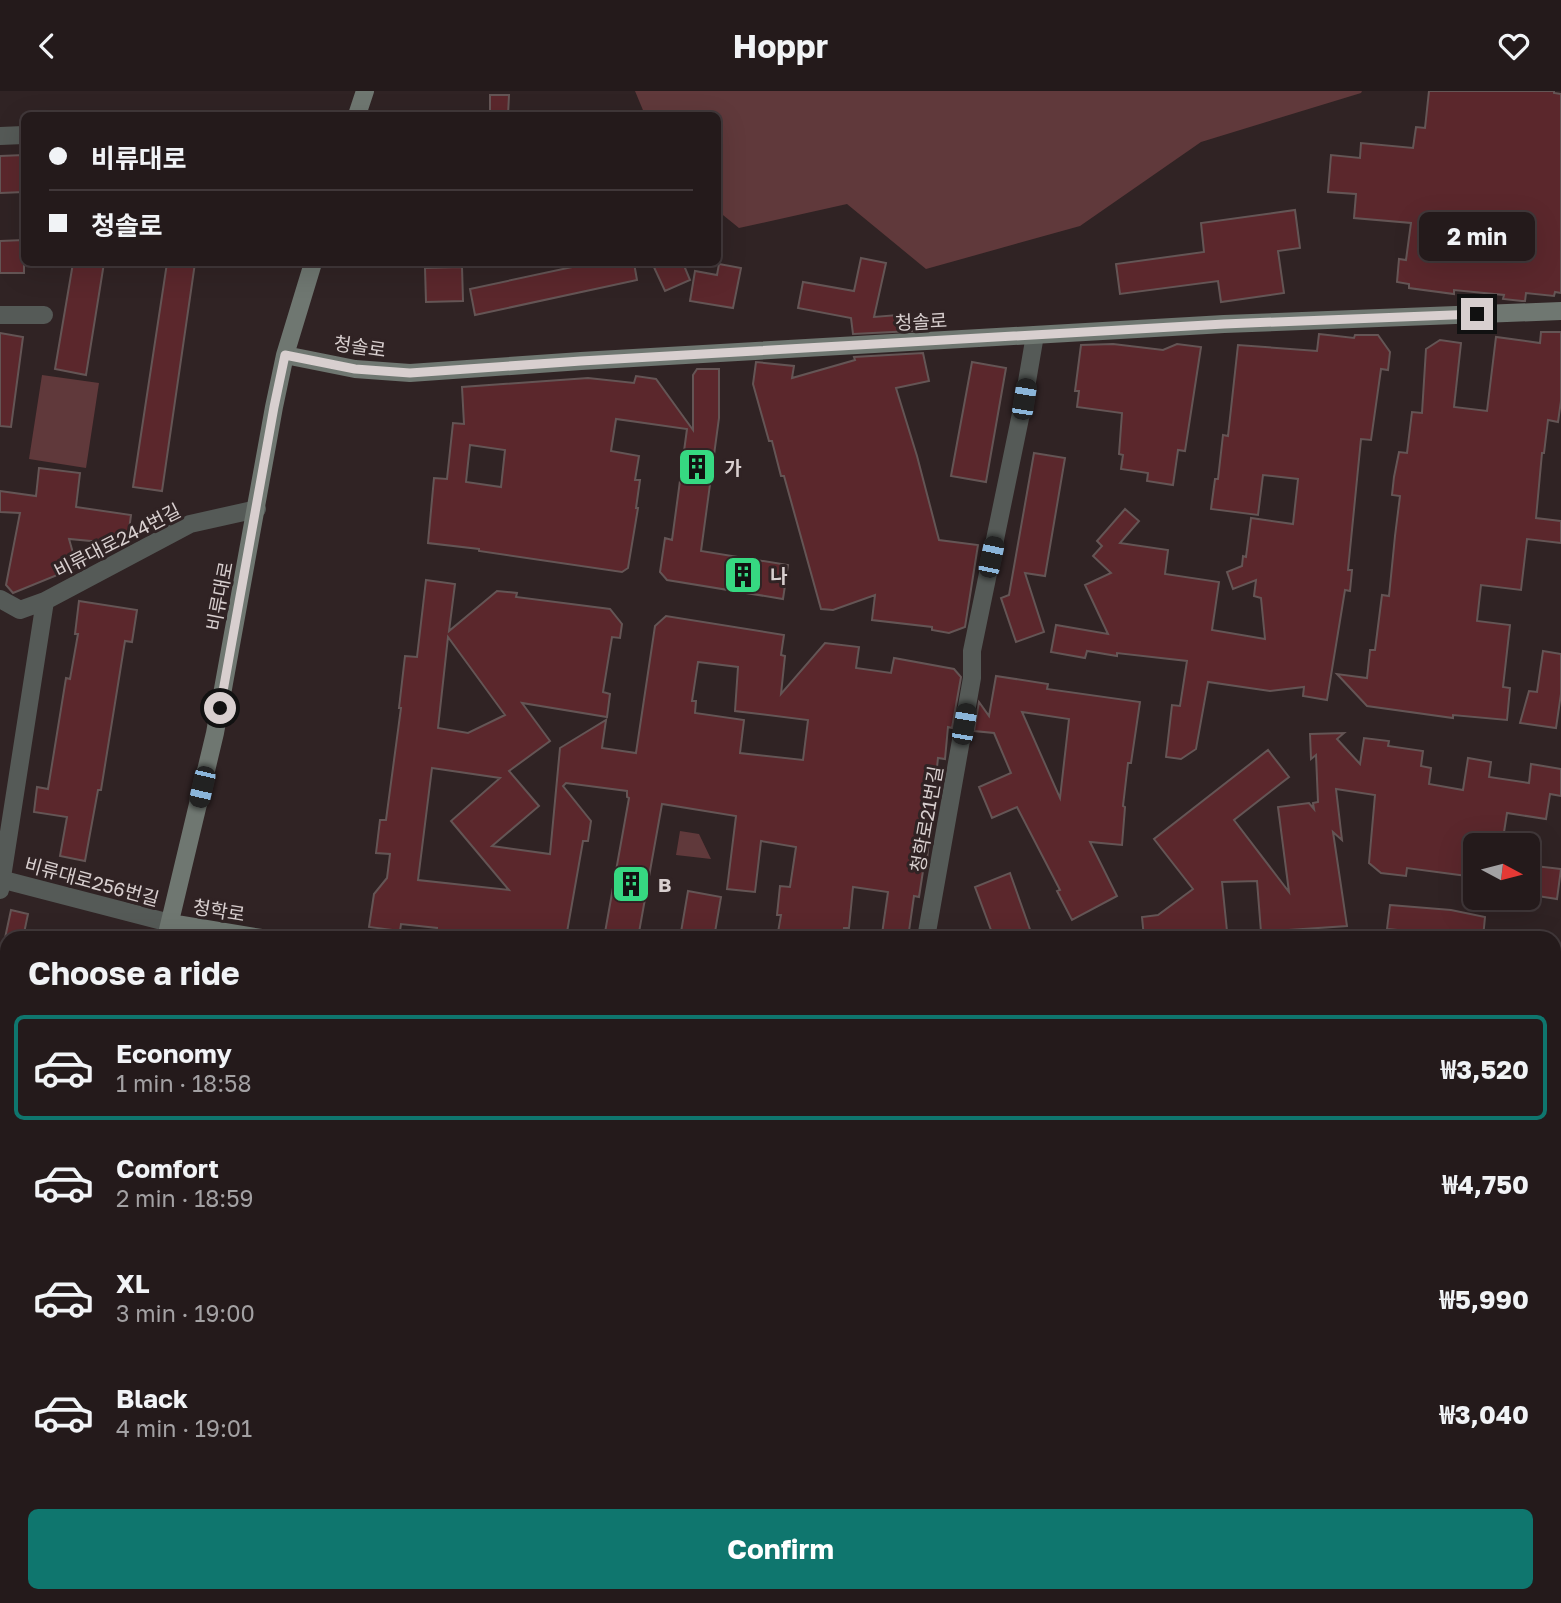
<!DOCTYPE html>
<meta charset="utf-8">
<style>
:root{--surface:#241a1b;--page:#302728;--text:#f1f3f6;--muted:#a3a1a3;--line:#41383a;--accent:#0f766e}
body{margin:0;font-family:"Golos Text","Noto Sans KR",sans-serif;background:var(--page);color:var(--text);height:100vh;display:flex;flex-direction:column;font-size:26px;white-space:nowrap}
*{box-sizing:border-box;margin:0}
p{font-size:23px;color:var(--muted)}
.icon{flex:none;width:38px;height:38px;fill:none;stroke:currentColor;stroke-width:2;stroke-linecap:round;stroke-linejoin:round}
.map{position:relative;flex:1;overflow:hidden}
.sheet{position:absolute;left:0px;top:840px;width:1561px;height:672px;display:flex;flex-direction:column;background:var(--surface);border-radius:21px 21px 0 0;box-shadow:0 7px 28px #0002,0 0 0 2px var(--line)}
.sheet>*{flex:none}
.guide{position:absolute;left:21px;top:21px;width:700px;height:154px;border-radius:10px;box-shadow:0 7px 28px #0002,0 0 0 2px var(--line);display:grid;align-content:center;height:154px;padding:0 28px;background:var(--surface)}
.needle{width:46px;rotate:97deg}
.tools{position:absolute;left:1463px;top:742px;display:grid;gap:14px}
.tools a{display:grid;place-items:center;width:77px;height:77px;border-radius:10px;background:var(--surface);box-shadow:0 7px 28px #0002,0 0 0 2px var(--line);font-size:35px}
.end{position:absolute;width:32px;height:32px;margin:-16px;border:9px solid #d8cfcf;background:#111;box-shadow:0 0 0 4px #111}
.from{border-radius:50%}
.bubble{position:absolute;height:49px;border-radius:10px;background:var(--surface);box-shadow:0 7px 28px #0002,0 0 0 2px var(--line);font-size:23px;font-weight:700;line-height:49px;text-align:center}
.car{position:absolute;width:21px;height:42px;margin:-21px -10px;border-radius:9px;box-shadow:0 0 5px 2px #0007;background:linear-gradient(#222 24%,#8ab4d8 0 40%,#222 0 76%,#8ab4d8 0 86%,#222 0)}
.guide b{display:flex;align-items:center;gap:24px;height:66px;font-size:26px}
.guide b+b{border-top:2px solid var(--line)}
.guide i{width:18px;height:18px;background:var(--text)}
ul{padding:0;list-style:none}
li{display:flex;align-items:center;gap:21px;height:105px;margin:0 14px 10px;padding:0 14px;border:4px solid transparent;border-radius:10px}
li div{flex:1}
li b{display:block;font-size:26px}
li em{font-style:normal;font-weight:700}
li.selected{border-color:var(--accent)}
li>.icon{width:63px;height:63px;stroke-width:1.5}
h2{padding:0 28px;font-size:32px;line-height:84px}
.action{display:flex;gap:14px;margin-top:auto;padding:14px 28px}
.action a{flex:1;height:80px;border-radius:10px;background:var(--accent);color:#fff;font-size:28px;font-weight:700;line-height:80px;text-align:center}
header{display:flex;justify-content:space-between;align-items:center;height:91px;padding:0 28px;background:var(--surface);font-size:32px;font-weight:700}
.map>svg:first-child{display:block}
.green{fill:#60393b}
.building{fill:#5b272c;stroke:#645555;stroke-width:2;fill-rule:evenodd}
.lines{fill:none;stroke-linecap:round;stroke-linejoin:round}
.street{stroke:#555a57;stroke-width:18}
.secondary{stroke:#6f7771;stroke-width:18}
.route{stroke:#d8cfcf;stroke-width:9}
.labels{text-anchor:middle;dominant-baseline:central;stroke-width:6;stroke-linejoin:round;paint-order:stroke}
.street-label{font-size:19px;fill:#d8cfcf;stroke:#302324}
.poi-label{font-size:19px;font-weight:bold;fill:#d8cfcf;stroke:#302324;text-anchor:start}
</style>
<header><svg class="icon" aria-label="back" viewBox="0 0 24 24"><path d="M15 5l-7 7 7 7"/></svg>Hoppr<svg class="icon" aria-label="heart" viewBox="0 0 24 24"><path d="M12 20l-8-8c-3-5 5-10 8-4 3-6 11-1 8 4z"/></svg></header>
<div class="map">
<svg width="1561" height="1512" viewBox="0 0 1561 1512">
<rect width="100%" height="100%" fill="#302324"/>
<!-- green -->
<path class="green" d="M635,0H1362L1361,2L1201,51L1080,135L926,178L847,113L739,137L718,120V24H645Z
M42,284L99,292L86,377L29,368Z
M680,740L699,743L711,768L676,764Z
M914,1505H1403L1422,1512H901Z"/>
<!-- building -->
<path class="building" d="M1429,0H1554V2L1561,3V202L1555,201L1554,205L1526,202L1525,210H1522L1503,208L1504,204L1454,199V203L1409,197V193L1397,191L1399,168L1406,169L1411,132L1354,127L1356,103L1328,101L1331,64L1360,67L1361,52L1413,57L1416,36L1425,37Z
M490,4H509L508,24H490Z
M24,64V101L0,102V65Z
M1295,119L1300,157L1278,160L1284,202L1221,211L1218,190L1120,203L1116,173L1204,161L1201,132Z
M24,149V182H0V150Z
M861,167L886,172L874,226L910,223L912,240L853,243L851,227L798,217L803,191L854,200Z
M73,172H104L86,284L55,278Z
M167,172H195L162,400L133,396Z
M591,172H634L637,189L475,224L470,198Z
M652,172H683L690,189L665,200Z
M719,173L741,177L733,217L690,210L695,180L717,184Z
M462,176L463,210L426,211L425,177Z
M1541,241H1561V310L1558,331L1548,329L1544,362H1542L1536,427L1561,430V452L1527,448L1521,499L1481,494L1477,530L1510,534L1503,596L1510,597L1507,629L1453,624V627L1367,615L1337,583L1367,587L1370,559H1375L1382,504L1389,505L1395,445L1400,405L1392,404L1394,386L1399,361L1407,362L1412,321L1422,322L1426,258L1440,249L1461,252L1454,316L1487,320L1496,246L1540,252Z
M0,242L23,246L11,336L0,335Z
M1319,243L1354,247L1355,244H1378L1390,261L1388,279L1381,278L1371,349L1361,348L1348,479H1352L1350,500L1345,499L1327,609L1303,605L1304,596L1270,600L1208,591L1196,658L1181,668L1166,666L1172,614L1180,615L1187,570L1117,562V565L1087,560L1085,567L1051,561L1056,534L1108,543L1085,494L1111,482L1093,465L1102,455L1097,450L1125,418L1139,430L1120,452L1168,459L1165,483L1219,491L1212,539L1265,548L1261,507L1254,505L1256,489L1233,498L1227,481L1242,475L1243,465L1246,466L1251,427L1293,433L1298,388L1263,384L1258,424L1211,418L1215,388H1218L1223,344L1228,345L1238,254L1317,260Z
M1113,253L1163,259L1177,253L1201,256L1185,360L1178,359L1173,394L1147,390L1148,382L1121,378L1123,364L1119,363L1122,322L1077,316L1079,300H1075L1081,254Z
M923,262L929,290L896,297L917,365L939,449L978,454L965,536L949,542L932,539V536L872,529L875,504L833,519L821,518L784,385H781L772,350H769L753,293L756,271L794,275L792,287L855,269L854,266Z
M972,271L1006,277L986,391L951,385Z
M697,278H719V327L701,460L788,474L783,508L667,489L660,481L665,447L672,449L687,338L616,328L611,360L639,365L635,389H640L636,417H638L628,477L622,481L479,460V458L428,452L434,387L447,388L453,332L464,333L462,296L588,287L634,292L636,285L656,288L693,339V284ZM470,354L505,359L501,396L466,391Z
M1034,362L1065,367L1045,485L1025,482L1044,541L1016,551L1001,507L1009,504Z
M39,377L80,382L76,416L131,424L129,439L112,452L69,448L77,476L13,502L6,494L20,422L0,421V400L36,405Z
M426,489L455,493L449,540L497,500L517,502L516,506L610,518L622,533L620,547L612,546L603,601L610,603L607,626L522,612L550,650L509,680L539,715L492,755L550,763L560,657L606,629L602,657L636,662L655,535L666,525L784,544L781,564L785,565L781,603L825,552L859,556L856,577L891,582L894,567L954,578L961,586L952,637L948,636L945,668L938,667L927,768L925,767L919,806L914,805L908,847L882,843L888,801L853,796L849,837H844L843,847H777L781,824H777L780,795L790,796L796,756L761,750L755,801L727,798L736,725L662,713L638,847H604L629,707L627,706V700L566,692L563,695L591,730L588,750H583L566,847H465L436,844L437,837L401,833L400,840L369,836L374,803L387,787L390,763L376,762L380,729H386L401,617H399L405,565L417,566ZM448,546L505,624L468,642L438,637ZM698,571L738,576L735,620L808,629L803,669L740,662L744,629L695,622L696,610H692ZM432,677L500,687L451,730L509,799L418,789Z
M79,510L137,519L132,551L125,550L101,699H98L85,770L60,765L67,726L34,721L37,696L48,698L66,587L70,588L78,543H75Z
M1543,560L1561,563V603L1556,637L1520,632L1529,600L1537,601Z
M996,585L1048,593L1047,598L1140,611L1131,672H1128L1123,715L1125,716L1122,754L1090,751L1117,805L1072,829L1057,800L1060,799L1017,716L992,727L979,696L1011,682L994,642L974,640L979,611L989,625ZM1022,621L1069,628L1060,707Z
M1344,642L1337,648L1360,673L1364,647L1389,650L1388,655L1423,660L1421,675L1431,677L1429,693L1463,699L1468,667L1491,671L1489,686L1529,692L1531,673L1561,678V705L1550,703L1546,728L1507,722L1502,754H1475V786L1407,777L1406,785L1381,782L1369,772L1375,704L1336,698L1342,749L1333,741L1347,835L1261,841L1257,790L1222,791L1227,840L1144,847L1142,826L1158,824L1193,798L1154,748L1268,659L1289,686L1234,729L1289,801L1278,716L1309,712L1314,718L1313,712L1318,711L1316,664L1311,668L1310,643Z
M1535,775L1561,778L1557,808L1531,804Z
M1010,782L1033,847H994L975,796Z
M688,800L721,806L714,847H680Z
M1390,814L1451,819L1485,826L1483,847L1387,838Z
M11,819L28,823L23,847H5Z"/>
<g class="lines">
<!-- street -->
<path class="street" d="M0,45L24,44
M0,224H44
M0,508L20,519L45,510L190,433L257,418
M0,788L170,832
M0,799L45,510
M926,847L972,587V560L1024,308L1035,244
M764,1512L767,1505"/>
<!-- secondary -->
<path class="secondary" d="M357,24L365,0
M285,264L355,278L410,282L581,270L1224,233L1561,220
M170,832L261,847
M166,847L215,642L274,316L285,264L313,172
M1554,1306L1561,1314
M0,1319L7,1302"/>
</g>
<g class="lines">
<!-- route -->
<path class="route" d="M220,617L274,316L285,264L355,278L410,282L581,270L1224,233L1477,223"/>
</g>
<!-- icons -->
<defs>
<symbol id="building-square" viewBox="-11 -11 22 22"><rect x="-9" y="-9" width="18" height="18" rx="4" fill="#36d881" stroke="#302324"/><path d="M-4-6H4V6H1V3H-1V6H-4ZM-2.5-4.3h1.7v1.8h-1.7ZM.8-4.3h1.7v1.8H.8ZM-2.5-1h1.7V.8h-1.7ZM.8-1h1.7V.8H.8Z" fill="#111"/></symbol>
</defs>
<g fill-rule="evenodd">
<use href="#building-square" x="675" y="354" width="44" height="44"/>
<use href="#building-square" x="721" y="462" width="44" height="44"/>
<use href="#building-square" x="609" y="771" width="44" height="44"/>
</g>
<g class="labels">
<!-- street labels -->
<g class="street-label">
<text transform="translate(921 230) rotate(-3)">청솔로</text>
<text transform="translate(360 255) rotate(8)">청솔로</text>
<text transform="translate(117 449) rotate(-27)">비류대로244번길</text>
<text transform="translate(219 505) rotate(-79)">비류대로</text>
<text transform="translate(926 728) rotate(-80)">청학로21번길</text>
<text transform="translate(92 790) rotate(15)">비류대로256번길</text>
<text transform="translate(219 819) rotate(9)">청학로</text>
</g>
<!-- poi labels -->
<g class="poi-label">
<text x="724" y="376">가</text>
<text x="770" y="484">나</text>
<text x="658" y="793">B</text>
</g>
</g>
</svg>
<div class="tools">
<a><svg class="needle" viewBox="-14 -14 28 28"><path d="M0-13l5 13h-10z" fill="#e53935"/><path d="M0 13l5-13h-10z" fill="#a3a1a3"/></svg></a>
</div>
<i class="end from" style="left:220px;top:617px"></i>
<i class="end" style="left:1477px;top:223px"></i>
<div class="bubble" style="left:1419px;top:121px;width:116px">2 min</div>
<i class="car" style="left:1024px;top:308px;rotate:9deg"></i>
<i class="car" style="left:991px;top:466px;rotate:12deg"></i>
<i class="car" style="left:964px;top:633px;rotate:10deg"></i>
<i class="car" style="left:202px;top:696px;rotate:193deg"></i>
<div class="guide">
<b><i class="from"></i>비류대로</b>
<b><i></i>청솔로</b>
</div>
<section class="sheet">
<h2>Choose a ride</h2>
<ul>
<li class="selected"><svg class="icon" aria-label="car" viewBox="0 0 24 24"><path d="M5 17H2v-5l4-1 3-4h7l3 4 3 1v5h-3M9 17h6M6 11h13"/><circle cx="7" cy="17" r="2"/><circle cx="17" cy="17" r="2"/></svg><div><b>Economy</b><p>1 min · 18:58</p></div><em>₩3,520</em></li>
<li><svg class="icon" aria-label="car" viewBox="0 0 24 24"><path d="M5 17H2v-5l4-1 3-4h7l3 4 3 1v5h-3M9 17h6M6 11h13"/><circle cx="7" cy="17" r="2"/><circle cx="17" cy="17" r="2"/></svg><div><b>Comfort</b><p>2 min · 18:59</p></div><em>₩4,750</em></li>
<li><svg class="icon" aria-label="car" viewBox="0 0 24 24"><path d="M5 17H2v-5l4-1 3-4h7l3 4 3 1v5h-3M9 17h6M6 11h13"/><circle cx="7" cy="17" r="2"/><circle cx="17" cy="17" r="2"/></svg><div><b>XL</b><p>3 min · 19:00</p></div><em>₩5,990</em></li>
<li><svg class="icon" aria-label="car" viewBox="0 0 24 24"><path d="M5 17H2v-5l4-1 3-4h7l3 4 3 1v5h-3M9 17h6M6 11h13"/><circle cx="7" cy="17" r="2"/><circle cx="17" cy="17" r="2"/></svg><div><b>Black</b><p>4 min · 19:01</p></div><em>₩3,040</em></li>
</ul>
<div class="action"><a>Confirm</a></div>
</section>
</div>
